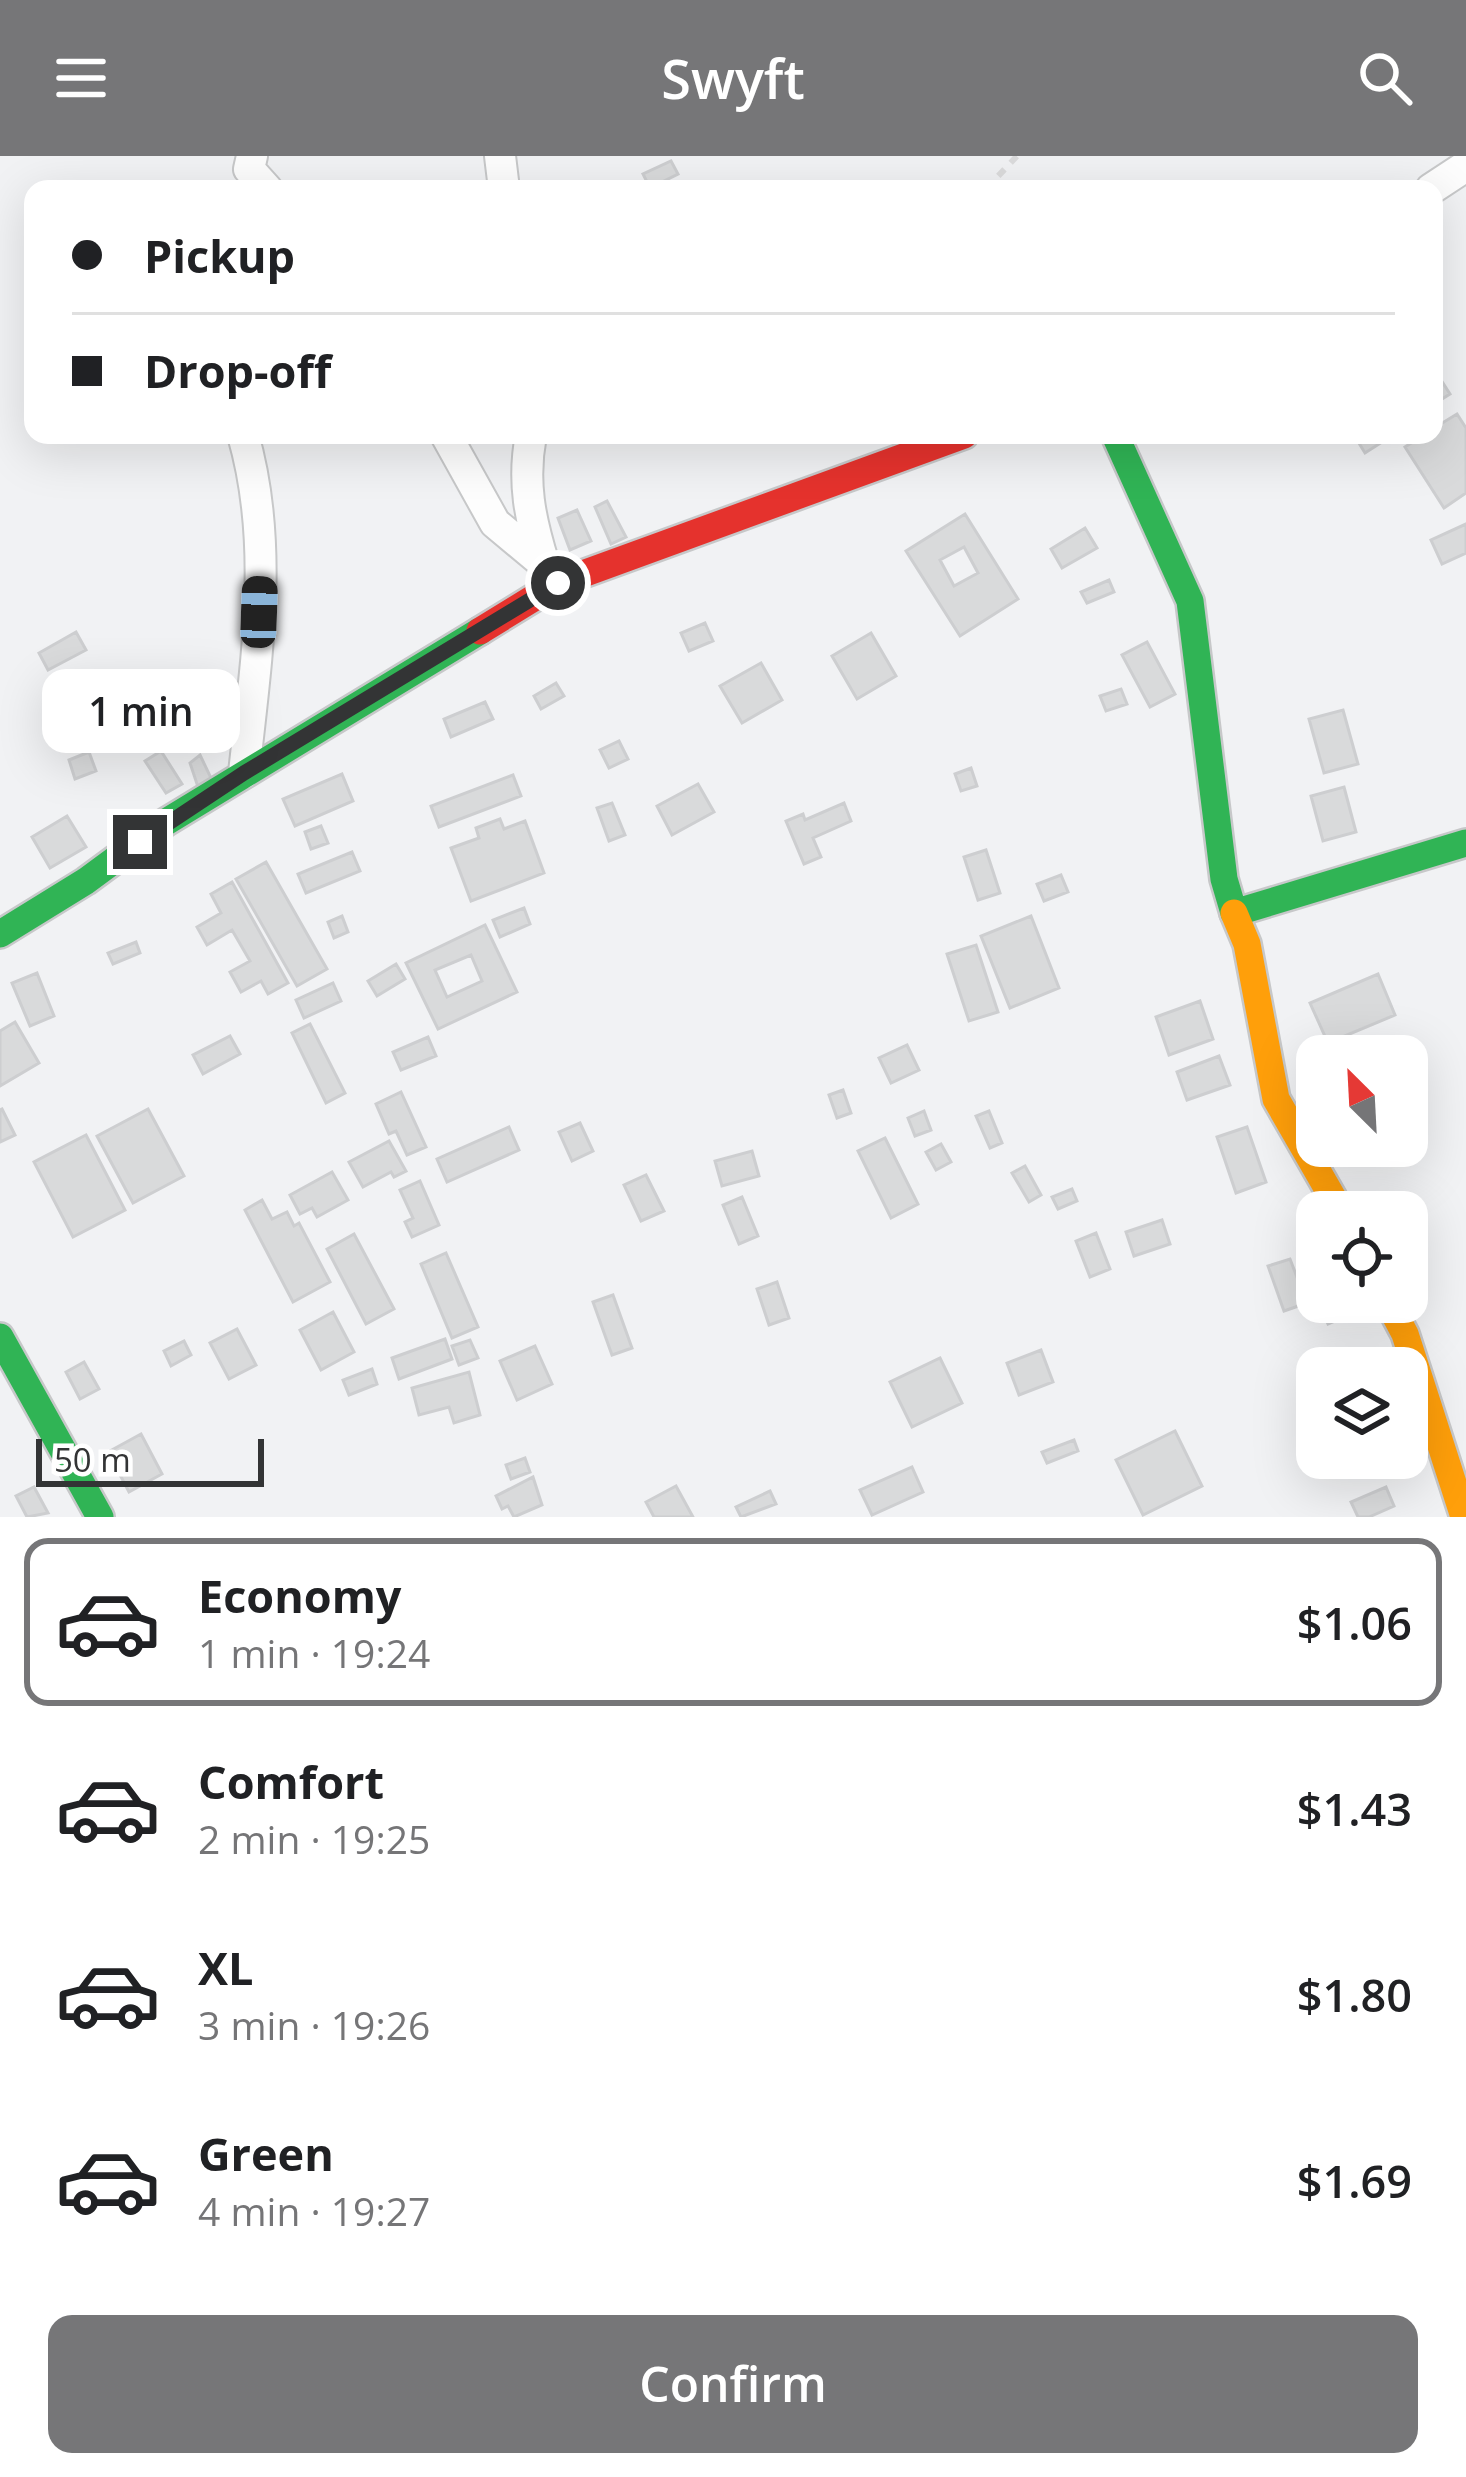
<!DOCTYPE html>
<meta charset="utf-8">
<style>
:root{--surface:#fff;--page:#f2f2f2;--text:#202124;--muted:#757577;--line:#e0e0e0;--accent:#767678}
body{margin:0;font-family:"Open Sans",sans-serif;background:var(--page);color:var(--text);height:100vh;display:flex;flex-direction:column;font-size:45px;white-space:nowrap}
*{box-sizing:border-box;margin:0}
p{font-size:39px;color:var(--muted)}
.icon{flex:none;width:66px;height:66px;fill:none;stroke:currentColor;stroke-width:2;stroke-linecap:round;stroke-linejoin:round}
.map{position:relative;height:1361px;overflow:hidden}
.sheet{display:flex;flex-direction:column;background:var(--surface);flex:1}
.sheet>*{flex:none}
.hud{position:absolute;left:24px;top:24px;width:1419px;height:264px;border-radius:24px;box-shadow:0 12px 48px #0002;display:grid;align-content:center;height:264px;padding:0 48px;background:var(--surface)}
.needle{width:78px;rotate:336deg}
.tools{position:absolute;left:1296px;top:879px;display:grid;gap:24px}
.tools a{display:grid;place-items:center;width:132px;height:132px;border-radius:24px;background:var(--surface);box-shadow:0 12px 48px #0002;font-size:60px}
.scale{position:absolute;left:36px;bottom:30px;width:228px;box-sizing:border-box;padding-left:12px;border:6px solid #333435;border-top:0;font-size:33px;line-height:42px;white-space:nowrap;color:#333435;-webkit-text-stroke:9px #fff;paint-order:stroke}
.end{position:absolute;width:54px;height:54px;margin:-27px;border:15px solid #333435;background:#fff;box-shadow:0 0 0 6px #fff}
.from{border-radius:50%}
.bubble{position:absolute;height:84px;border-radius:24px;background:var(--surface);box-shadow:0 12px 48px #0002;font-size:39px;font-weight:600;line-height:84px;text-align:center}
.car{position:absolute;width:36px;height:72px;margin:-36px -18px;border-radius:15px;box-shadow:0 0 9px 3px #0007;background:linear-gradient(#222 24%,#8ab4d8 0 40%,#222 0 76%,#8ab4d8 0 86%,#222 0)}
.hud b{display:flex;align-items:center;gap:42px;height:114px;font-size:45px}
.hud b+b{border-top:3px solid var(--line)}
.hud i{width:30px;height:30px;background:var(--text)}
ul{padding:21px 0 0;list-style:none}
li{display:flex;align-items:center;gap:36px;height:168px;margin:0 24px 18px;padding:0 24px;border:6px solid transparent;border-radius:24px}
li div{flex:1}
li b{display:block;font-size:45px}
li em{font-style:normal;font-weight:600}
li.active{border-color:var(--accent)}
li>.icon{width:108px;height:108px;stroke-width:1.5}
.cta{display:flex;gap:24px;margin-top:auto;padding:24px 48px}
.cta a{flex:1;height:138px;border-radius:24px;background:var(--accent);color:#fff;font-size:48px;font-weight:600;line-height:138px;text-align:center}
header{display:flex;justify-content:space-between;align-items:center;height:156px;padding:0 48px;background:var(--accent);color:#fff;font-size:54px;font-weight:600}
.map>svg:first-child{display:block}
.building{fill:#d9dadb;stroke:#cdced0;stroke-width:3;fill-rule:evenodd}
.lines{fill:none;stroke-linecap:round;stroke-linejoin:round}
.street-casing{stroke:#c7c8c9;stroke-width:34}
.fast-casing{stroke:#c7c8c9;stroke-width:32}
.slow-casing{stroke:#c7c8c9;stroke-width:32}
.jam-casing{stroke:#c7c8c9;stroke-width:32}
.path{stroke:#dbdbdc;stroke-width:6;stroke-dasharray:9 9;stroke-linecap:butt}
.street{stroke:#fdfdfd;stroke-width:30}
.fast{stroke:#30b455;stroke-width:27}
.slow{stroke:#ff9f0a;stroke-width:27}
.jam{stroke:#e5322d;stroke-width:27}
.route{stroke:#333435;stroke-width:15}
</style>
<header><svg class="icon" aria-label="menu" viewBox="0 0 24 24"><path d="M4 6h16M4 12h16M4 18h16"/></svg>Swyft<svg class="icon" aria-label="search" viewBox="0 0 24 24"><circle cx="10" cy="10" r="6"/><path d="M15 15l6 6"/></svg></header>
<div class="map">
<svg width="1466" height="1361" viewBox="0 0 1466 1361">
<rect width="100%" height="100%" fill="#f1f2f4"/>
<!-- building -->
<path class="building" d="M671,5L678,18L650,32L643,18Z
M1434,213L1450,238L1434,248Z
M1457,258L1466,272V337L1444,352L1405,291L1424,279H1434V272Z
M1354,279H1393L1365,297Z
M607,345L626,381L611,388L595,351Z
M577,354L591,385L570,394L558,362Z
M965,358L1018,443L960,480L906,395ZM964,391L978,417L954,430L940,404Z
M1466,368V397L1442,408L1431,384Z
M1085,372L1097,392L1062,412L1051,393Z
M1109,424L1114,436L1087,447L1081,436Z
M705,467L713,485L689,495L681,477Z
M76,476L86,494L48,514L39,497Z
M871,477L896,520L857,543L832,500Z
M1147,486L1175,538L1150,551L1122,499Z
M761,507L782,544L742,567L720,530Z
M556,527L564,540L541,553L534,540Z
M1121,533L1127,548L1106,555L1100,540Z
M485,546L493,563L451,581L444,563Z
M1343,554L1358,608L1324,617L1309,563Z
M619,585L628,603L609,612L600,594Z
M161,595L182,628L166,637L145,605Z
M89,596L96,615L75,623L69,604Z
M200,599L211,622L198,631L190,607Z
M971,612L977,630L961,635L955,618Z
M342,618L353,645L295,670L283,643Z
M513,619L521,640L439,671L431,650Z
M698,628L714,656L672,679L657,650Z
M1344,631L1356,676L1323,685L1311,640Z
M612,647L625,679L609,685L597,652Z
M844,647L851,665L813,682L821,701L804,708L786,665L803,658L805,664Z
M67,660L86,691L50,712L32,681Z
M500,663L504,673L525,665L544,717L471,745L451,692L479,682L476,672Z
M321,670L328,687L311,693L305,676Z
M986,694L1000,737L978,744L964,701Z
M352,696L360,715L306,737L298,718Z
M266,706L327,813L297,830L236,723Z
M1061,719L1068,736L1044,745L1037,728Z
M232,726L288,827L268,838L261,825L241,836L230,816L250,805L232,774L207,789L197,771L221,757L211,738Z
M524,752L530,768L500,781L493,764Z
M342,760L348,776L334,782L328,766Z
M1031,760L1059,832L1010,852L981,780Z
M485,769L517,836L438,873L406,807ZM471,799L482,825L447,841L435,814Z
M136,786L140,797L113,808L108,797Z
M976,789L998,856L969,865L947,798Z
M396,808L405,823L377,840L368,825Z
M37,817L54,860L30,870L12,827Z
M1378,818L1395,859L1328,887L1310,847Z
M333,827L341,845L304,862L296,844Z
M1200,845L1213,883L1169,899L1156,861Z
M15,866L39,907L0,930V875Z
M310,868L345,937L326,947L292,877Z
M230,880L240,898L203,918L193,899Z
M428,881L436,900L401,914L393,896Z
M907,889L919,914L891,927L879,902Z
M1219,900L1230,929L1187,944L1177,916Z
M843,934L851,957L837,962L829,939Z
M401,936L426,991L407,999L396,975L389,978L376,948Z
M2,953L15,979L0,986V954Z
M148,953L184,1020L133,1047L97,980Z
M924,955L931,974L915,980L908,962Z
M989,955L1002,987L990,992L976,960Z
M580,967L593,995L572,1005L559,976Z
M509,971L519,994L447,1026L437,1003Z
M1247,971L1266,1026L1236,1037L1217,981Z
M86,979L125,1054L73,1081L34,1006Z
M885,982L918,1048L891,1062L858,995Z
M389,985L406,1015L394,1021L391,1016L363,1031L349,1006Z
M941,988L951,1006L936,1014L926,996Z
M752,995L759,1020L722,1030L715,1005Z
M1025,1010L1041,1039L1029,1046L1012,1017Z
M332,1016L348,1044L317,1061L312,1052L300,1058L290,1039Z
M646,1019L664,1055L641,1065L624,1029Z
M420,1025L439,1069L412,1081L405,1066L413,1062L400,1034Z
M1072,1033L1077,1045L1058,1053L1052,1041Z
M742,1041L758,1080L739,1088L723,1049Z
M262,1044L272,1063L287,1056L294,1070L299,1067L330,1126L293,1146L245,1054Z
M1162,1064L1170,1088L1134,1100L1126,1076Z
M1096,1077L1110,1113L1090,1121L1076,1085Z
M354,1078L394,1153L366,1168L327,1093Z
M446,1097L478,1171L452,1182L421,1108Z
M1290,1103L1307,1147L1284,1155L1268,1110Z
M777,1126L789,1162L769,1169L757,1133Z
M613,1139L632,1192L612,1199L593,1146Z
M1317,1144L1326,1146L1335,1165L1328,1168L1324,1159L1316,1163L1310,1148Z
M333,1156L354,1196L321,1214L300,1174Z
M237,1173L256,1209L229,1223L210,1187Z
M445,1183L452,1203L399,1223L392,1202Z
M470,1184L478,1202L459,1209L452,1190Z
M184,1185L191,1199L171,1210L164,1195Z
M535,1190L552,1228L517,1244L500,1205Z
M1041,1194L1053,1226L1019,1239L1007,1207Z
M940,1202L962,1247L912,1271L890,1226Z
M84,1206L99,1233L80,1243L66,1216Z
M372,1213L377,1228L349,1239L343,1224Z
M469,1216L480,1259L454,1267L449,1251L419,1259L412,1232Z
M1175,1275L1202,1330L1143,1359L1116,1304Z
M141,1278L162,1318L129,1336L108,1296Z
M1074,1284L1078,1295L1047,1307L1042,1296Z
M525,1302L530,1316L511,1323L506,1309Z
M912,1311L923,1336L872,1359L860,1334Z
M533,1321L542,1349L514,1361L508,1350L502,1353L496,1340Z
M676,1330L693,1361H654L646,1346Z
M34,1331L48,1357L27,1361L16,1340Z
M1386,1331L1394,1350L1369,1361H1358L1351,1346Z
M770,1335L776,1348L741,1361L736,1351Z"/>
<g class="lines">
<defs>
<path id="street" d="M252,0L249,13L267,33
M500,0L504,33
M1431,33L1466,10
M243,279C275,389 256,505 244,617
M446,279L495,367L543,407
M531,279C522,326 530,363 544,408"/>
<path id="fast" d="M1115,279L1190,445L1224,723L1234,757L1466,687
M0,778L86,725L166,666L480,475
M0,1181L100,1361"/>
<path id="slow" d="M1234,757L1247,788L1276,943L1341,1056
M1388,1146L1405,1178L1464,1361"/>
<path id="jam" d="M480,475L558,427L964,279"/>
</defs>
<!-- street casing -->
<use href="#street" class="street-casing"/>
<!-- fast casing -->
<use href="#fast" class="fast-casing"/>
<!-- slow casing -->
<use href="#slow" class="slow-casing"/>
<!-- jam casing -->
<use href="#jam" class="jam-casing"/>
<!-- path -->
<path class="path" d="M986,33L1017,0"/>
<!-- street -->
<use href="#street" class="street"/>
<!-- fast -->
<use href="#fast" class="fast"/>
<!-- slow -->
<use href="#slow" class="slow"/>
<!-- jam -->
<use href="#jam" class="jam"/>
</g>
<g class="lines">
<!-- route -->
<path class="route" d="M140,686L244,617L558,427"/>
</g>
</svg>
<div class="tools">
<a><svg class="needle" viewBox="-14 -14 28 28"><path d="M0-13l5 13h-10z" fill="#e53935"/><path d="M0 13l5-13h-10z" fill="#757577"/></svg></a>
<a><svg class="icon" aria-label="locate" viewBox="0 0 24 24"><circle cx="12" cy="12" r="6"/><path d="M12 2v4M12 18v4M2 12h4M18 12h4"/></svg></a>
<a><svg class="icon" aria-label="layers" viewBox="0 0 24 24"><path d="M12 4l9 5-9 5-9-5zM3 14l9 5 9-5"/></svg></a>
</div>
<div class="scale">50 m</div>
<i class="end from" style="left:558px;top:427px"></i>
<i class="end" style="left:140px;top:686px"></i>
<div class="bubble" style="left:42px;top:513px;width:198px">1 min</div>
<i class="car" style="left:259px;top:456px;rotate:2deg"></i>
<div class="hud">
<b><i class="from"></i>Pickup</b>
<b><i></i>Drop-off</b>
</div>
</div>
<section class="sheet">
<ul>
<li class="active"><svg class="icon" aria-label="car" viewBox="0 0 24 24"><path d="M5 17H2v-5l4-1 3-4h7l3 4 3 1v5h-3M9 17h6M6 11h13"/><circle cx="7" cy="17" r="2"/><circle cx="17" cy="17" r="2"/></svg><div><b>Economy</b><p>1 min · 19:24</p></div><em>$1.06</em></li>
<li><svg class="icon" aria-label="car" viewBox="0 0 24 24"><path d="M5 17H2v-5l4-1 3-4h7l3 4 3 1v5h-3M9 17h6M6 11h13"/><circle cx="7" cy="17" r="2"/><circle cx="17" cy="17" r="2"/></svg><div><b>Comfort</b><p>2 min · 19:25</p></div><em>$1.43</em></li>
<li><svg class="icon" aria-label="car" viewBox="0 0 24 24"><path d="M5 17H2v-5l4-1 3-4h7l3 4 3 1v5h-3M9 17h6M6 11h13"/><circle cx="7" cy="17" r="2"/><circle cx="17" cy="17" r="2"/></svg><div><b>XL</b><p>3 min · 19:26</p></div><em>$1.80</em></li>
<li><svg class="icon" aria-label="car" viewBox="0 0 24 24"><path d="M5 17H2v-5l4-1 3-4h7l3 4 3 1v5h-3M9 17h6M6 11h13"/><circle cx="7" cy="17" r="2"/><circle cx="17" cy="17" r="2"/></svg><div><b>Green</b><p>4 min · 19:27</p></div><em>$1.69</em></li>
</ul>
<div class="cta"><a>Confirm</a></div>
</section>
